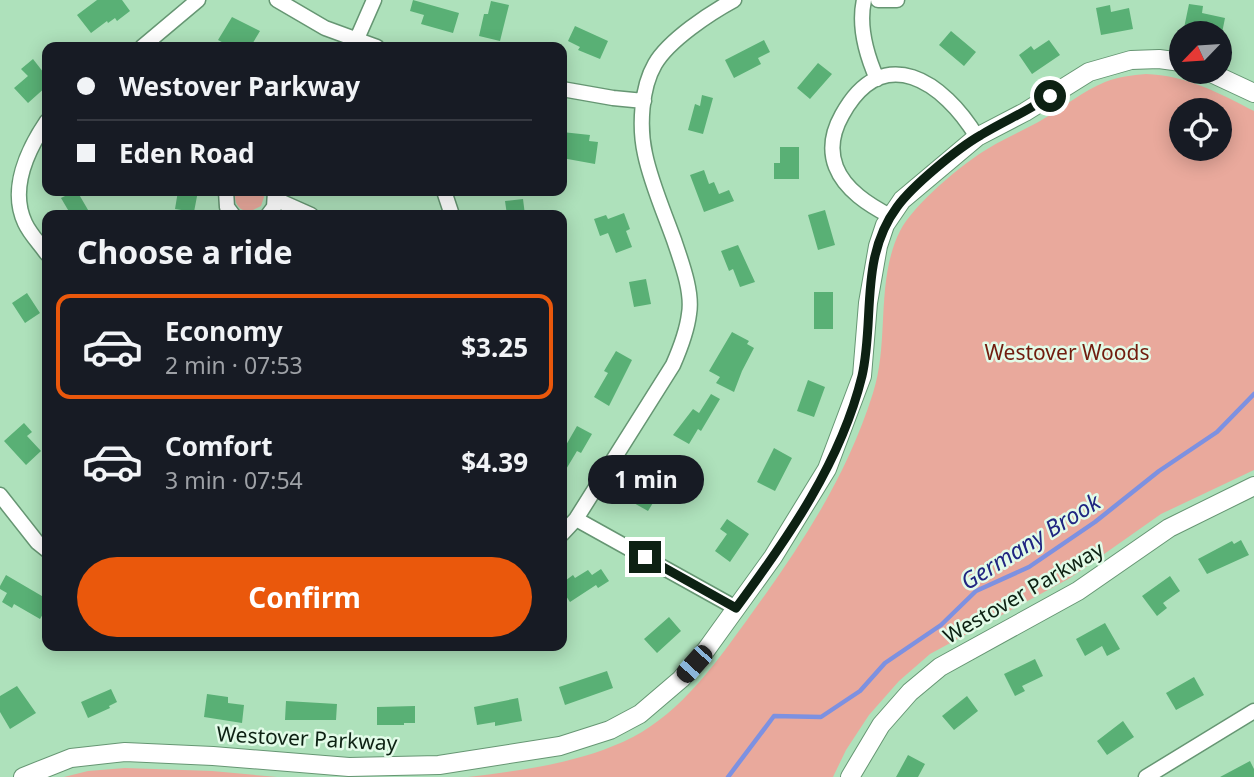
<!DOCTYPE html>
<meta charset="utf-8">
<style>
:root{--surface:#171b24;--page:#20242c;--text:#f1f3f6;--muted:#9ea1a6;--line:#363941;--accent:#ea580c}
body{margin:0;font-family:"Noto Sans",sans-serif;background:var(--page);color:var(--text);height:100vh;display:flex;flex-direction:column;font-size:26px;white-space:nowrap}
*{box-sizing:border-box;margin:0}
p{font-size:23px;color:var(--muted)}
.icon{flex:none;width:38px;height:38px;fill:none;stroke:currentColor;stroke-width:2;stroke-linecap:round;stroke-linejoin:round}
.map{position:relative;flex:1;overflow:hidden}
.drawer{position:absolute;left:42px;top:210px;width:525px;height:441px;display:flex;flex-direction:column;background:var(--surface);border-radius:14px;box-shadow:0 4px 18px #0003}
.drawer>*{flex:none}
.banner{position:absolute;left:42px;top:42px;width:525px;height:154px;border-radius:14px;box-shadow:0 4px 18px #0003;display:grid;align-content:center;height:154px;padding:0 35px;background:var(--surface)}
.needle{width:46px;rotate:245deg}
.buttons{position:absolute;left:1169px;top:21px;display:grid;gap:14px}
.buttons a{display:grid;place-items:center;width:63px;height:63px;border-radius:50%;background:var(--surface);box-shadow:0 4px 18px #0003;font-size:35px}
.end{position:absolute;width:32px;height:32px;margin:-16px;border:9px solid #0d2113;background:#fff;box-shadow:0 0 0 4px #fff}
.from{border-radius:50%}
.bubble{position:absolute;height:49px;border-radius:24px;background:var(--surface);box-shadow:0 4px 18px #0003;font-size:23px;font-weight:700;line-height:49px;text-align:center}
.car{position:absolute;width:21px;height:42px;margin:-21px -10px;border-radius:9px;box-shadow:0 0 5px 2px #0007;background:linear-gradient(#222 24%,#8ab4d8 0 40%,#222 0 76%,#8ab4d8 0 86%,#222 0)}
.banner b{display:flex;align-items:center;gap:24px;height:66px;font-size:26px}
.banner b+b{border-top:2px solid var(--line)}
.banner i{width:18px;height:18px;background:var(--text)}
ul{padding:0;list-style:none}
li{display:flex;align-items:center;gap:21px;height:105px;margin:0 14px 10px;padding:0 21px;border:4px solid transparent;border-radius:14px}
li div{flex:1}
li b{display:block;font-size:26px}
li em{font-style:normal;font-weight:700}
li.current{border-color:var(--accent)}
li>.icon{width:63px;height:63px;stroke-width:1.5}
h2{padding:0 35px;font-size:32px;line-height:84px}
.button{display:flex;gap:14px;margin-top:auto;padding:14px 35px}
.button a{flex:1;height:80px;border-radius:42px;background:var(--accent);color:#fff;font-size:28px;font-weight:700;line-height:80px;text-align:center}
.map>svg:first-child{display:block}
.green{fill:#e9a99c;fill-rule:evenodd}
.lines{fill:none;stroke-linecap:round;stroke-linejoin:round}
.stream{stroke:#7d91e1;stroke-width:4.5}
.building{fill:#59b075}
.minor-casing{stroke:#669673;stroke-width:17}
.tertiary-casing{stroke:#669673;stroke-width:20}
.minor{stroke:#fff;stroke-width:14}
.tertiary{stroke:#fff;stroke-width:18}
.route{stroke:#0d2113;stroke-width:9}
.labels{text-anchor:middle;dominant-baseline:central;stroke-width:5;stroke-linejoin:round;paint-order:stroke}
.park-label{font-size:21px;fill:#711c0e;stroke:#e2fbe8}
.street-label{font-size:21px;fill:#0d2113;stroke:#e2fbe8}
.water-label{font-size:23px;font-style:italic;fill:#202581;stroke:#e2fbe8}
</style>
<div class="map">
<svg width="1254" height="777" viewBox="0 0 1254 777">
<rect width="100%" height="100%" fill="#aee1bb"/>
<!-- green -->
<path class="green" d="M1146,74C1186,75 1219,93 1254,111V470L1161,514L1070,578L930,654L899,681L869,715L846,750L833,777H468C523,770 582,763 633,737C682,711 715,664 747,620C800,547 846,479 873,393C890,341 875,281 900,231C913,205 964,162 989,148C1007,137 1027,129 1045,118C1065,106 1083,91 1105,82C1118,77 1132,75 1146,74ZM1181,110H1220V149H1181Z
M236,191H262L264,197L261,206L249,212C238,210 233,202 236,191Z
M125,768L212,771L277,777H64L88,771Z"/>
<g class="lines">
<!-- stream -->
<path class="stream" d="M728,777L774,716L821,717L860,691L885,663L941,625L976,591L1029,567L1095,522L1159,471L1217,432L1254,394"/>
</g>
<!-- building -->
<path class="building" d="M97,0H122L130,11L117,21L115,18L108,23L107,21L91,33L77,15Z
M413,0L459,13L453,33L421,24L424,15L410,11Z
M491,1L509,5L500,41L479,36L484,14H488Z
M1189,4L1203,6L1202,13L1225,18L1222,33H1207L1184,28Z
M1110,5L1111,12L1129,8L1133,29L1101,35L1096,8Z
M232,17L260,31L251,46L244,43L241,47H231L218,40Z
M575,26L608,41L600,59L578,50L580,47L568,41Z
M951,31L976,52L964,66L939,45Z
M764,40L770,52L758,58L761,64L734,78L725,60Z
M1049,40L1060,55L1032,74L1019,55L1031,46L1034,50Z
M33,59L47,77V86L28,103L14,88L28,76L21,69Z
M818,63L832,74L810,99L797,88Z
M702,95L713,98L703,134L688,130L695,104L700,106Z
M562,132L590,135L589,141L598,142L595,164L562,158Z
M780,147H799V179H774V163H780Z
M704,170L709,184L714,182L719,194L729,190L734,201L704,212L690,175Z
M62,191H77L91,215H71L61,198L65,196Z
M178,191H198L194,212L175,209Z
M523,199L525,215H507L505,201Z
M825,210L835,245L818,250L808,215Z
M624,213L630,229L626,231L632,247L616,253L608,233L600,236L594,219L606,215L608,219Z
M738,245L755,282L740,287L733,269L729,271L721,251Z
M646,279L651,304L634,307L629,282Z
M814,292H833V329H814Z
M27,293L40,313L25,323L12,303Z
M732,332L749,341L747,344L754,348L742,371L734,392L716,383L720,377L709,371Z
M616,351L632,360L609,406L594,397L608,373L604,371Z
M808,380L825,387L814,417L797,411Z
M711,394L720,399L701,431L698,429L689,444L673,435L693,409L699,413Z
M24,423L32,432L27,436L41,451L26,465L4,441Z
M577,426L592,434L581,453L577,451L562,476V452Z
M774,448L792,458L775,491L757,482Z
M651,471L667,480L648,511L632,502Z
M727,519L749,534L730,562L715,551L727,534L720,529Z
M1241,540L1249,555L1207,574L1198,559L1232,541L1234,544Z
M601,569L609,581L598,588L596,585L570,602L562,590V583L573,575L575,578L588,570L592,575Z
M6,575L47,599V607L40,619L14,604L12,608L2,602L7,593L0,589V586Z
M1170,576L1180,591L1163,603L1167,608L1157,616L1142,596Z
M669,617L681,631L657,653L644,639Z
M1105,623L1120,649L1107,656L1102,646L1085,656L1076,639Z
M1035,659L1043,676L1022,686L1025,691L1015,696L1004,674Z
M607,671L613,688L565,705L559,687Z
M1194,677L1204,695L1176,710L1166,693Z
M17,686L36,713L10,729L0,712V696Z
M111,689L117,702L109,706L110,708L88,718L81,702Z
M207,694L228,697V703L244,705L242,723L204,717Z
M967,696L978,711L954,730L942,716Z
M518,698L522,721L495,726V722L477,725L474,707Z
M286,701L337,704L336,720H285Z
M415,706V723H404V725H377V707Z
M1123,721L1134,737L1107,755L1097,741Z
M908,755L925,764L918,777H896Z
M1250,761L1254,769V777H1220Z"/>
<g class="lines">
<defs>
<path id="minor" d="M277,0L325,28L377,47
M864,0C858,27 866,54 877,79
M878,0H897
M356,41L374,0
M142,47L198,0
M562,89L613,98L644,101
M47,121C28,149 9,189 25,223C30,234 40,244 47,254
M226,191L227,207L233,215
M444,191L452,215
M275,199L311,215
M268,215L274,207L275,192
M890,216C869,205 845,190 836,167C829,149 833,131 842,115C883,40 944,82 977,137
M0,495L37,542L47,550
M576,519L736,608
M562,534L576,519L673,365C680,349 687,331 689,314C693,292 681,261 674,240C664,212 651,183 645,154C639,127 641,88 655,64C669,40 710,13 734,0
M1146,777L1254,711"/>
<path id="tertiary" d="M1209,72L1254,93
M23,777L71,758L125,752L213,756L349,767L439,765L560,746L610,730L640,714L681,679L706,650L773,557L827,469L862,376L868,303L878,246L885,225L902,200L977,137L1025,112L1089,72L1131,60L1159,59L1181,62
M850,777L881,725L910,692L940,667L1078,591L1169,528L1254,486"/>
</defs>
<!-- minor casing -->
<use href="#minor" class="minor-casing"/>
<!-- tertiary casing -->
<use href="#tertiary" class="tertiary-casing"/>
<!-- minor -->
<use href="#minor" class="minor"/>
<!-- tertiary -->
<use href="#tertiary" class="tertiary"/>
</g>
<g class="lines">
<!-- route -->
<path class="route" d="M645,557L736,608C788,538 841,462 862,376C875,320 859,258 897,207C912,186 958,148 981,135C1004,121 1028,111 1050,96"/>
</g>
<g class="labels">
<!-- park labels -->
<g class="park-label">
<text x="1067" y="352">Westover Woods</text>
</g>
<!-- street labels -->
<g class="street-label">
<text transform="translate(1023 592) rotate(-30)">Westover Parkway</text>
<text transform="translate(307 738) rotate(3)">Westover Parkway</text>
</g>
<!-- water labels -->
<g class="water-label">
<text transform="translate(1030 541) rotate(-32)">Germany Brook</text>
</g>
</g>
</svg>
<div class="buttons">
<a><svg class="needle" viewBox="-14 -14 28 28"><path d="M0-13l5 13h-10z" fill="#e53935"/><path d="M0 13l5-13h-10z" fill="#9ea1a6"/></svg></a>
<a><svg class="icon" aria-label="locate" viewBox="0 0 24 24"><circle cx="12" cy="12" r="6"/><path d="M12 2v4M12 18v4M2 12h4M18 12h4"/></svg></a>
</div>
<i class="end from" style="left:1050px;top:96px"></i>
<i class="end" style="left:645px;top:557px"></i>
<div class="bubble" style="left:588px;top:455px;width:116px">1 min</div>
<i class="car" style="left:694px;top:664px;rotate:222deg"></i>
<div class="banner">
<b><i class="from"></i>Westover Parkway</b>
<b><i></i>Eden Road</b>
</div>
<section class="drawer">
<h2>Choose a ride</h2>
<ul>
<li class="current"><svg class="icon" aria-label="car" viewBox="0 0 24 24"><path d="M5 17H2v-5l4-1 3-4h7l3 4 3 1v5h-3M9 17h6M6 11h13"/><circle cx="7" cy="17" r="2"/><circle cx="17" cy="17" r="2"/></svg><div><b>Economy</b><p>2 min · 07:53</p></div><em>$3.25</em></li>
<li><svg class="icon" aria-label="car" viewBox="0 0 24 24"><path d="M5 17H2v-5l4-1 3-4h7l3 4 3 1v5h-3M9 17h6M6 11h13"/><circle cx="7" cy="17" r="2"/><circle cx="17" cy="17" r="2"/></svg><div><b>Comfort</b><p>3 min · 07:54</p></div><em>$4.39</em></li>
</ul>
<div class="button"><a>Confirm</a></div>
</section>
</div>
